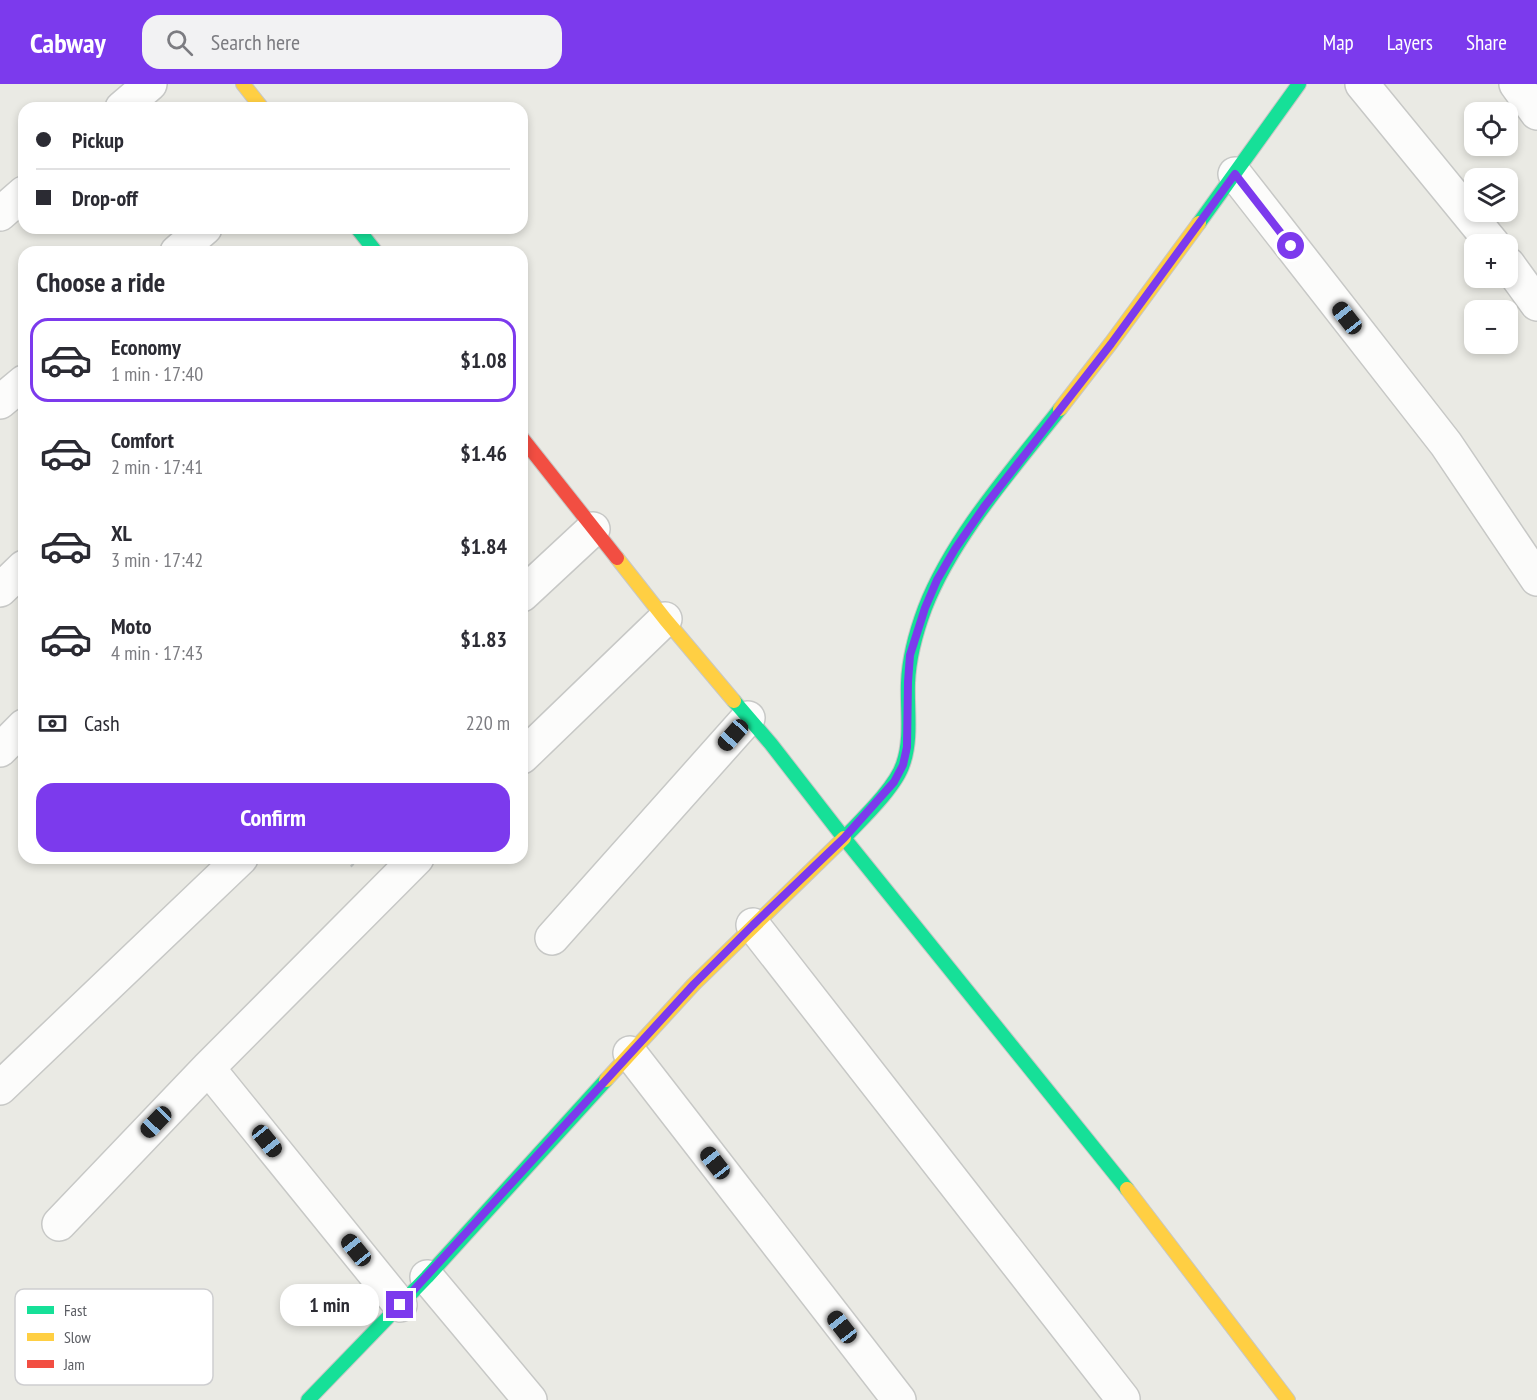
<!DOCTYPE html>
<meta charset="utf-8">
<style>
:root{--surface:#fff;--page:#f2f2f3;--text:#2b2b33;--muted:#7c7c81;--line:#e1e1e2;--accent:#7c3aed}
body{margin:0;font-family:"PT Sans Narrow",sans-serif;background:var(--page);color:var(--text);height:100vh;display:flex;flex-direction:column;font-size:22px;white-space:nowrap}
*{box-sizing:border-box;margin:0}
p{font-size:20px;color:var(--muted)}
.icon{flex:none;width:33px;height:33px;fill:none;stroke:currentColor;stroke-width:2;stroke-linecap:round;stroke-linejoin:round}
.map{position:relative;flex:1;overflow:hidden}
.side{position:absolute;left:18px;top:162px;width:510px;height:618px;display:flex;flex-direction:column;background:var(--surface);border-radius:18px;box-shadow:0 3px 9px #0003}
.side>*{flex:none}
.top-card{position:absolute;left:18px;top:18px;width:510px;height:132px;border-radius:18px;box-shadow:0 3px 9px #0003;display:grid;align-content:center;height:132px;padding:0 18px;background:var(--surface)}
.controls{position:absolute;left:1464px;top:18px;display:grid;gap:12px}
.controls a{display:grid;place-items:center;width:54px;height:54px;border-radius:12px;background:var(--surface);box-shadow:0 3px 9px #0003;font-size:30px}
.end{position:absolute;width:27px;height:27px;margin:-14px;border:8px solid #7c3aed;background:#fff;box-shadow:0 0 0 3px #fff}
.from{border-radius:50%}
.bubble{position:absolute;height:42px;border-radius:18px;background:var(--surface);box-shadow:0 3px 9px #0003;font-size:20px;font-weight:700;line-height:42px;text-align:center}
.car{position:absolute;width:18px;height:36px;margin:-18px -9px;border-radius:8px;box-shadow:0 0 4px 2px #0007;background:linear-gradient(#222 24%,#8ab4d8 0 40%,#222 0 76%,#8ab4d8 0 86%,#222 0)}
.top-card b{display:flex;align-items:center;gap:21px;height:57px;font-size:22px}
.top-card b+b{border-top:2px solid var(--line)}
.top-card i{width:15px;height:15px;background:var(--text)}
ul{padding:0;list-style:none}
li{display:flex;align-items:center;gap:18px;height:84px;margin:0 12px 9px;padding:0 6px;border:3px solid transparent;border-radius:18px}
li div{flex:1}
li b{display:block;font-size:22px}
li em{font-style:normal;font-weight:700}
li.current{border-color:var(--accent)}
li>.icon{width:54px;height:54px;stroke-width:1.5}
h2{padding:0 18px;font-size:27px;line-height:72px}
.pay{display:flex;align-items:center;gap:15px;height:66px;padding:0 18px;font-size:22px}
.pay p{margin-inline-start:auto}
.button{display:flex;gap:12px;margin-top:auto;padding:12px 18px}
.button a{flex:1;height:69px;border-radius:18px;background:var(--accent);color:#fff;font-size:24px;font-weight:700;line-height:69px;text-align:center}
header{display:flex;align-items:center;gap:36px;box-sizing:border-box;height:84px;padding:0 30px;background:var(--accent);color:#fff}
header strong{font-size:28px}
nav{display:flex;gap:33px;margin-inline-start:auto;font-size:21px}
.search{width:420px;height:54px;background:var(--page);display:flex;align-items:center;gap:15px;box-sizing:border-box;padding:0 21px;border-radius:18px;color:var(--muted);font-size:22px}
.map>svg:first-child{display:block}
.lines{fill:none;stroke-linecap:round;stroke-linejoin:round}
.street-casing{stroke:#c7c8c6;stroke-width:36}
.fast-casing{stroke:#c7c7c5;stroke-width:16}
.slow-casing{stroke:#c7c7c5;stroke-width:16}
.jam-casing{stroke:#c7c7c5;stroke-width:16}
.path{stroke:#c7cbca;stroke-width:4;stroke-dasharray:6 3;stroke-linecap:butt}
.street{stroke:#fcfcfb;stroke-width:33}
.fast{stroke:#16e098;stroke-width:14}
.slow{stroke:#ffcf43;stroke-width:14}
.jam{stroke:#f24e42;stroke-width:14}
.route{stroke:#7c3aed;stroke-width:8}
.key{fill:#fff;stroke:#ceced0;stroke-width:1.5}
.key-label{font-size:16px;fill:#5a5c62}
</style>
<header>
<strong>Cabway</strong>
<div class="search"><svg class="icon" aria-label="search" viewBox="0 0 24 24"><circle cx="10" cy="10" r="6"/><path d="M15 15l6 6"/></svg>Search here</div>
<nav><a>Map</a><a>Layers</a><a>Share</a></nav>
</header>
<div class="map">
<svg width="1537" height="1316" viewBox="0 0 1537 1316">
<rect width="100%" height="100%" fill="#eaeae4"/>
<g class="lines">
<defs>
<path id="street" d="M1362,0L1493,160
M1516,0L1537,29
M122,24L150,0
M1235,90L1446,360L1537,495
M0,130L24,109
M177,168L205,144
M1508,180L1537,220
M0,318L24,298
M0,506L24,483
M522,511L593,445
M0,666L24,642
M522,673L665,535
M753,841L1123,1315
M552,854L748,634
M630,969L899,1316
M208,984L400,1221
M0,1004L241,774
M59,1140L208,984L417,774
M427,1193L530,1316"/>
<path id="fast" d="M1199,139L1299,0
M357,144L376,168
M734,617L771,660L844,754L1127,1105
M844,754C861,736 896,703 903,680C912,655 907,625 908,599C909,573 916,548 925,524C953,452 1013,385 1060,325
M308,1316L427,1193L606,996"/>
<path id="slow" d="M243,0L262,24
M1060,325L1111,259L1199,139
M617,474L665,535L734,617
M606,996L694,900L844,754
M1127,1105L1288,1316"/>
<path id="jam" d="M522,354L617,474"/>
</defs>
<!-- street casing -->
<use href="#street" class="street-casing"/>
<!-- fast casing -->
<use href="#fast" class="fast-casing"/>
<!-- slow casing -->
<use href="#slow" class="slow-casing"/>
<!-- jam casing -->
<use href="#jam" class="jam-casing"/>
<!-- path -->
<path class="path" d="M345,774L353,782"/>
<!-- street -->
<use href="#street" class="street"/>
<!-- fast -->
<use href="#fast" class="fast"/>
<!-- slow -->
<use href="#slow" class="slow"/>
<!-- jam -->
<use href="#jam" class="jam"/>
</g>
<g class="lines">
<!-- route -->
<path class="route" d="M400,1221L694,900L753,841L844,754L894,698L903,681L907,663L908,598L910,571L925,524L937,496L955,465L984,423L1111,260L1235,90L1291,162"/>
</g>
<!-- legend -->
<rect x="15" y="1205" width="198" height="96" rx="9" class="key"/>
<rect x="27" y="1222" width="27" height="8" fill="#16e098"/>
<rect x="27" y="1249" width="27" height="8" fill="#ffcf43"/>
<rect x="27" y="1276" width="27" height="8" fill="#f24e42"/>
<g class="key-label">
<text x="64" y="1232">Fast</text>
<text x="64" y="1259">Slow</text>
<text x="64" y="1286">Jam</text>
</g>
</svg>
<div class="controls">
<a><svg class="icon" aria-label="locate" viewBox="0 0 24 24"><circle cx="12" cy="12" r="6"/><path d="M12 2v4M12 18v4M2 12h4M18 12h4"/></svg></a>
<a><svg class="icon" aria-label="layers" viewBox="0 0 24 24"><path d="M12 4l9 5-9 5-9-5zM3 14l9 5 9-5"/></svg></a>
<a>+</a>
<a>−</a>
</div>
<i class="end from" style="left:1291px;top:162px"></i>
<i class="end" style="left:400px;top:1221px"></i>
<div class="bubble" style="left:280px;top:1200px;width:99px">1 min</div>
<i class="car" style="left:1347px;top:234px;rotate:322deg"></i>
<i class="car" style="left:733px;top:651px;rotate:222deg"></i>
<i class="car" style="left:156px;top:1038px;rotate:224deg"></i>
<i class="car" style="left:267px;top:1057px;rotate:141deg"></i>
<i class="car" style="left:715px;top:1079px;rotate:322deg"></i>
<i class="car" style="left:356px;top:1166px;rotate:321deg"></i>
<i class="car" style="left:842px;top:1243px;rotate:322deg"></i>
<div class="top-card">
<b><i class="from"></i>Pickup</b>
<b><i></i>Drop-off</b>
</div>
<section class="side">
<h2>Choose a ride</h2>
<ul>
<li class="current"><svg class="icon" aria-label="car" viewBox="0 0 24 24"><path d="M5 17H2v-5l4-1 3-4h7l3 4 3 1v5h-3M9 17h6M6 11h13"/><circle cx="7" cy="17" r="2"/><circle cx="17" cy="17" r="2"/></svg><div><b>Economy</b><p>1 min · 17:40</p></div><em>$1.08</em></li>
<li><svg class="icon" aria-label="car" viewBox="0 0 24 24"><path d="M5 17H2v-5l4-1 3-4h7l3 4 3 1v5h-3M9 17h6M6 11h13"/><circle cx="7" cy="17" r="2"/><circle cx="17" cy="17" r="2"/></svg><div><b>Comfort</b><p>2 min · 17:41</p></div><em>$1.46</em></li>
<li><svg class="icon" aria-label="car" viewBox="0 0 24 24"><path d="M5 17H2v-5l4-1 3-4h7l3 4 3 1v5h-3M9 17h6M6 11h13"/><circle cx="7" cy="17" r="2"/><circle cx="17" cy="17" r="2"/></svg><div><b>XL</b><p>3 min · 17:42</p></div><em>$1.84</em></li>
<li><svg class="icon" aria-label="car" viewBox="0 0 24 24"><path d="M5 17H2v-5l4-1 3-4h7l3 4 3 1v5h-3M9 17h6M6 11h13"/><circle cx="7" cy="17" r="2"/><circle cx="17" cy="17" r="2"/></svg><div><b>Moto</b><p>4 min · 17:43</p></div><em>$1.83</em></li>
</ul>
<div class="pay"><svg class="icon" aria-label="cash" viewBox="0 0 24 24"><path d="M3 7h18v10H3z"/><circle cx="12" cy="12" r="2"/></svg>Cash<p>220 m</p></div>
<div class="button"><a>Confirm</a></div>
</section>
</div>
